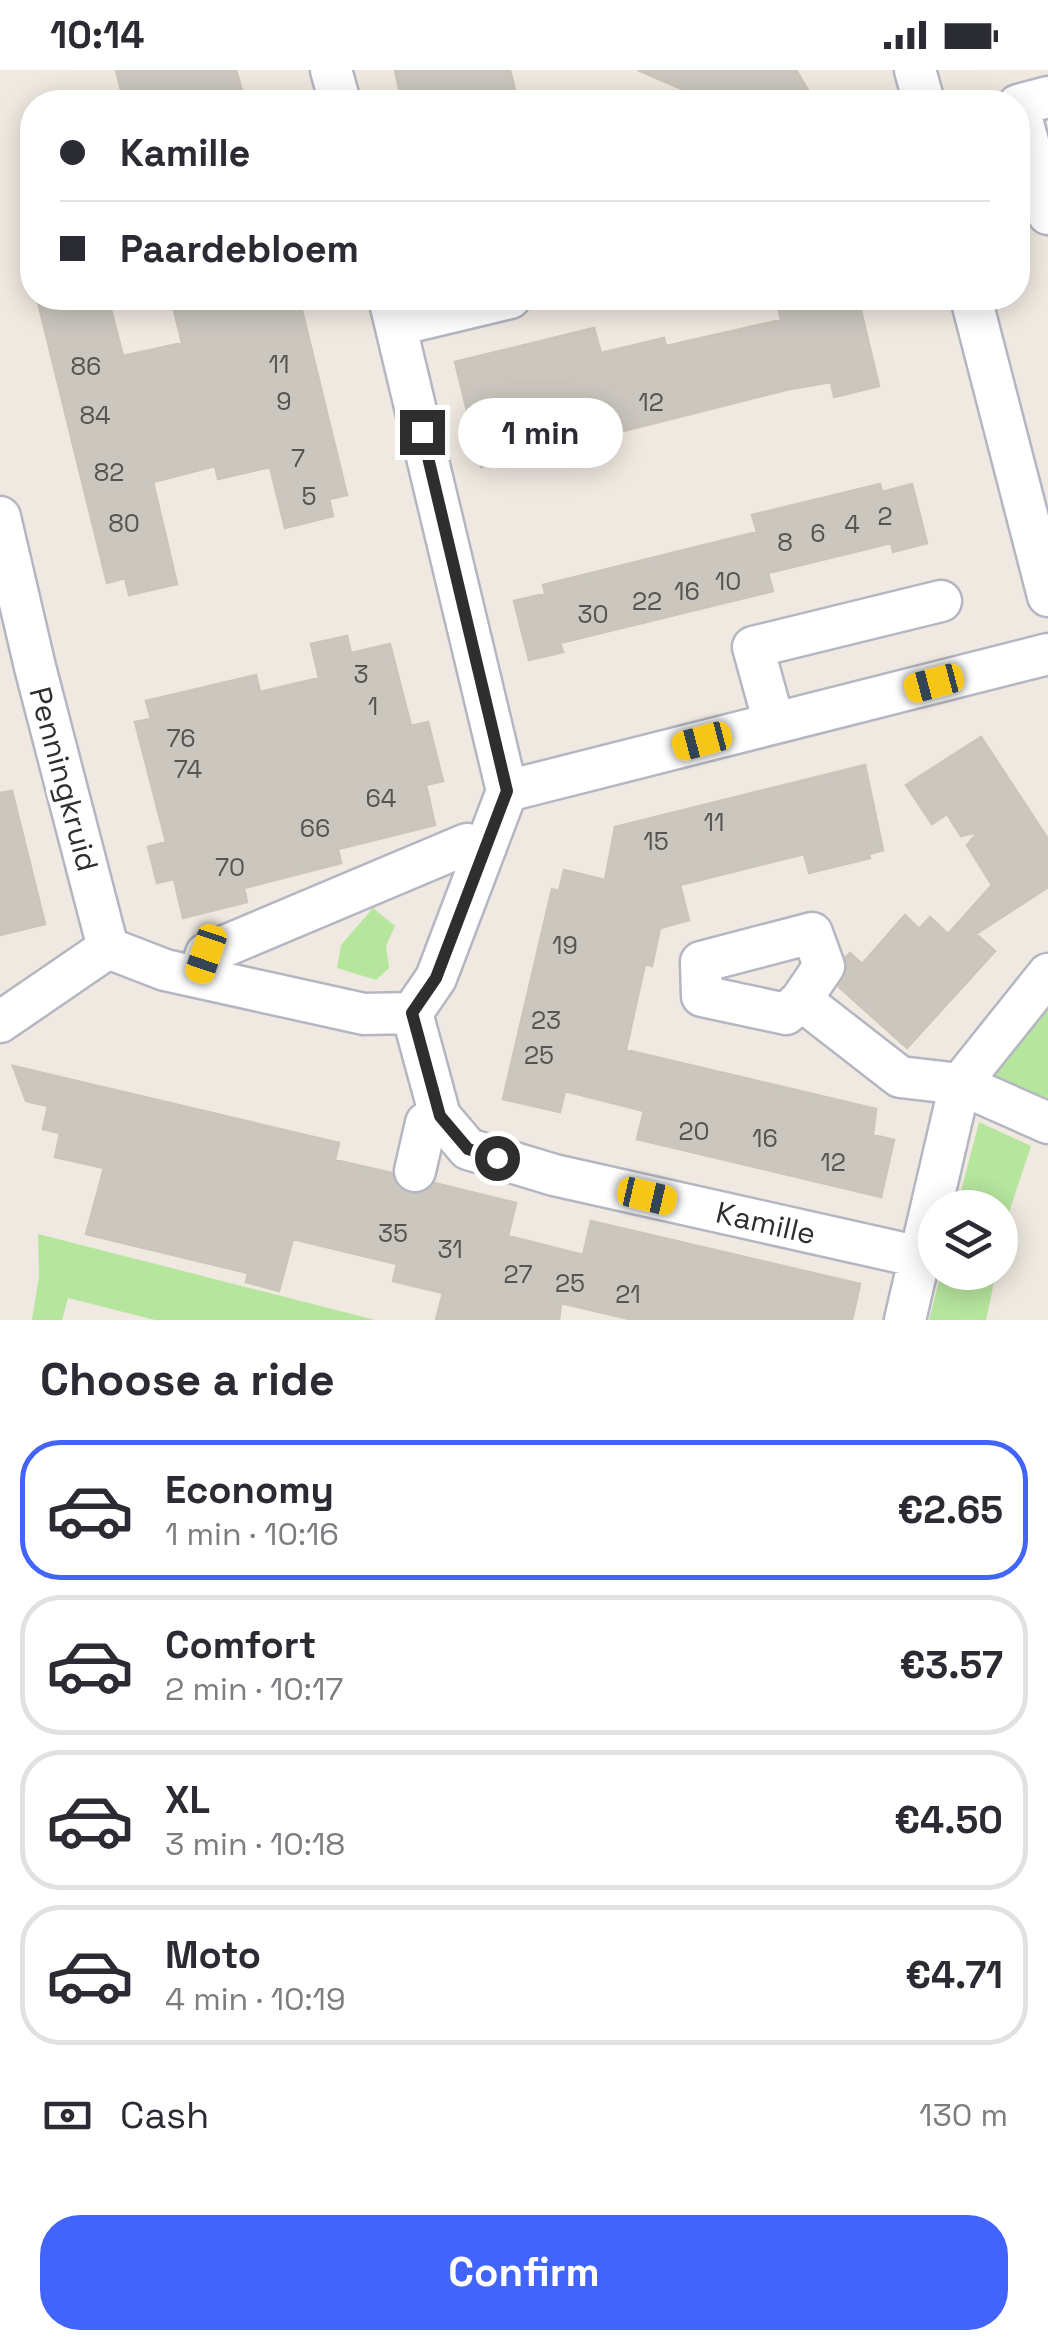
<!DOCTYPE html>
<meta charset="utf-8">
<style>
:root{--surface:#fff;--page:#f2f2f3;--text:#2b2b33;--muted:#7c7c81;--line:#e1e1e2;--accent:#4264fb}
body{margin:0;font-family:"Space Grotesk",sans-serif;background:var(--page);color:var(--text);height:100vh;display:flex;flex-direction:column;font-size:38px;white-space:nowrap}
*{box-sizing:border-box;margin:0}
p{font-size:32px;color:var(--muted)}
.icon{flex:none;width:55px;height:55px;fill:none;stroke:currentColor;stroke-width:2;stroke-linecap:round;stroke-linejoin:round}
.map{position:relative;height:1250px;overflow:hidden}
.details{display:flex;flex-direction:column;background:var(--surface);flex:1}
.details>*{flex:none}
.guide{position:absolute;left:20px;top:20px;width:1010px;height:220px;border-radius:40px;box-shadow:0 5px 25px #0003;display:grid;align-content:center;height:220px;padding:0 40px;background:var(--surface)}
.buttons{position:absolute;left:918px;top:1120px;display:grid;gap:20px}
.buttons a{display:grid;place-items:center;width:100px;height:100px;border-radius:50%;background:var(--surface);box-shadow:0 5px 25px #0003;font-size:50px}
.end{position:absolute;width:45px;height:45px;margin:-22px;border:12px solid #2e2e2e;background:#fff;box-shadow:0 0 0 5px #fff}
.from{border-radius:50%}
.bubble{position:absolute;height:70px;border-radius:35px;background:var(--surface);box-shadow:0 5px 25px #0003;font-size:32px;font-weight:600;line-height:70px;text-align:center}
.car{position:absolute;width:30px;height:60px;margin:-30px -15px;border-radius:12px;box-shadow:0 0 8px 2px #0007;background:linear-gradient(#f5c518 24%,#345 0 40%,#f5c518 0 76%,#345 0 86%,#f5c518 0)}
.guide b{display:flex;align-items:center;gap:35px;height:95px;font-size:38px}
.guide b+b{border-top:2px solid var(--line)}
.guide i{width:25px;height:25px;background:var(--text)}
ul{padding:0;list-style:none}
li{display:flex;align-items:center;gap:30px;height:140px;margin:0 20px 15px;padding:0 20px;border:5px solid var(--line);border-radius:40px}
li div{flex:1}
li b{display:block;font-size:38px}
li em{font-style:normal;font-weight:600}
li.active{border-color:var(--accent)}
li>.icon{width:90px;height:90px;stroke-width:1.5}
h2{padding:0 40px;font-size:45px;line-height:120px}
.pay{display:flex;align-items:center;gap:25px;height:110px;padding:0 40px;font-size:38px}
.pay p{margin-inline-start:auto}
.cta{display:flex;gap:20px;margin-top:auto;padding:20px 40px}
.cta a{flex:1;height:115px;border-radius:40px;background:var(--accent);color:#fff;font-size:40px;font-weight:600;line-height:115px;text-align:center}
.status{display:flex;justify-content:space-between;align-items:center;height:70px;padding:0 50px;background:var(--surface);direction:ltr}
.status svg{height:28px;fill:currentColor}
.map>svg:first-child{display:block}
.green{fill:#b6e59e}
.building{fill:#cbc7bf;stroke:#cbc5ba;stroke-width:2.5}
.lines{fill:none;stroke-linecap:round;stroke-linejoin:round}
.minor-casing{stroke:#b4b7c1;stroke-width:45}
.minor{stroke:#fff;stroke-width:40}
.route{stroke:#2e2e2e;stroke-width:12}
.labels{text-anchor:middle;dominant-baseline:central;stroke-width:8;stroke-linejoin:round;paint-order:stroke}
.number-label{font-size:25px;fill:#555452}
.street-label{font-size:30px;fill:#2e2e2e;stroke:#fff}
</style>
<div class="status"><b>10:14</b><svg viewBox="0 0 49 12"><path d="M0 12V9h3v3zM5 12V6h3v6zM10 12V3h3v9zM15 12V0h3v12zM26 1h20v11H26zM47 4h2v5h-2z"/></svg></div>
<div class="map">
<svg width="1048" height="1250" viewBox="0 0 1048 1250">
<rect width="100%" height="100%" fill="#efe9e1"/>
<!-- green -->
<path class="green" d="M373,838L395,856L386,876L389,898L376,910L337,898L341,875Z
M1048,933V1031L990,1008Z
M979,1052L1031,1076L1011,1136L1000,1186V1138L957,1137Z
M38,1164L375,1250H155L68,1228L62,1250H32L39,1206Z
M941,1203H996L986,1250H929Z"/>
<!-- building -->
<path class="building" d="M116,0H236L245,32H124Z
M395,0H510L518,32H402Z
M638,0H796L815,32H712Z
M37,228H108L123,286L182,273L171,228H299L347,425L329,429L333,446L285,458L270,397L218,409L215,396L153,412L177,514L129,525L125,508L107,513Z
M776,228H858L879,316L834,327L831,312L790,319L481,397L455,292L594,258L601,283L664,268L666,276L781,250Z
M880,414L882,422L912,414L927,473L893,482L891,473L768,503L773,521L560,573L563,582L529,590L514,531L545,524L543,515L757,462L752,445Z
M347,566L351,583L390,574L411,656L428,652L443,711L426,715L435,755L338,779L341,793L244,818L247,832L183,848L174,809L157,813L148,777L166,772L135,652L151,649L146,631L256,605L260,622L319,608L311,574Z
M981,667L1048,769V817L976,864L995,881L907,978L839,917L847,900L846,887L850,883L862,894L905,845L919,859L930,847L948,864L992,815L967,775L978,762L961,766L947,744L932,754L906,715Z
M865,695L883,780L869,784L870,788L809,803L804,784L680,815L689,850L660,858L652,896L645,894L626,980L876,1039L873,1065L894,1070L881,1127L637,1069L644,1041L565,1021L560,1042L503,1029L552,819L559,821L564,800L605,810L615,757Z
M12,721L45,854L0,865V723Z
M13,996L339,1073L335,1090L392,1103L398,1118L409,1124L423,1123L435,1113L516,1133L508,1166L583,1185L591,1151L860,1214L852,1250H633L561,1233L559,1250H436L443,1223L393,1211L397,1194L293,1169L279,1221L246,1212L248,1203L86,1164L104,1098L55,1087L60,1063L43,1059L48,1036L26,1031Z"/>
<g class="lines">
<defs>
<path id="minor" d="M331,0L340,32
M915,0L924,32
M1048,27L1018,35L1048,144
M389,228L507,721
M971,228L1048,526
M397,255L510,228
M0,447L35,597L108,878L165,900L364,944L412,943L436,908L507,721L1048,584
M774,653L753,577L941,531
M812,863L824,896L801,930L786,944L702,926L701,892Z
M198,907L206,884L467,774L486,777
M801,930L900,1007L960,1014L1048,1053
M412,943L440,1046L468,1079L554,1105L920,1187
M0,952L108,878
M415,1101L426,1053L440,1046
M905,1250L960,1014L1048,904"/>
</defs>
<!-- minor casing -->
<use href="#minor" class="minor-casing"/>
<!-- minor -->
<use href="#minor" class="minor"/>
</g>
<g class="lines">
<!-- route -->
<path class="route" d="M422,362L507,721L436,908L412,943L440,1046L468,1079L497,1088"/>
</g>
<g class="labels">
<!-- number labels -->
<g class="number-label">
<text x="279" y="294">11</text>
<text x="86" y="296">86</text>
<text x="284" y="331">9</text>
<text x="651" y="332">12</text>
<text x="95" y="345">84</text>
<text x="298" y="388">7</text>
<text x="109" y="402">82</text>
<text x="309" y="426">5</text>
<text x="885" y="446">2</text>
<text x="124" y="453">80</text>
<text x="852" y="454">4</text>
<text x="818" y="463">6</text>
<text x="785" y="472">8</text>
<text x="728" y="511">10</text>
<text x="687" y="521">16</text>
<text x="647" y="531">22</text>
<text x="593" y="544">30</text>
<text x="361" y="604">3</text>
<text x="373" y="636">1</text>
<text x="181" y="668">76</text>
<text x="188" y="699">74</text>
<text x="381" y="728">64</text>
<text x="714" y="752">11</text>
<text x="315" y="758">66</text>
<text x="656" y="771">15</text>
<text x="230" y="797">70</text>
<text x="565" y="875">19</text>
<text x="546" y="950">23</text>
<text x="539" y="985">25</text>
<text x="694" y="1061">20</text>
<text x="765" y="1068">16</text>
<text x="833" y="1092">12</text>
<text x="393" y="1163">35</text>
<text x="450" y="1179">31</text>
<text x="518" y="1204">27</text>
<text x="570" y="1213">25</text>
<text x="628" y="1224">21</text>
</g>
<!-- street labels -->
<g class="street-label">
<text transform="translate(64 709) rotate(75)">Penningkruid</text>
<text transform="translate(766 1153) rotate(13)">Kamille</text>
</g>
</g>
</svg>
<div class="buttons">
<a><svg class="icon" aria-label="layers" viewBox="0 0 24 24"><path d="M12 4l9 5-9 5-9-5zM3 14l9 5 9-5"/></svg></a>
</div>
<i class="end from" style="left:497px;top:1088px"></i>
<i class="end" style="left:422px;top:362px"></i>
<div class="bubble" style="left:458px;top:328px;width:165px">1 min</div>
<i class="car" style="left:934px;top:613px;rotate:255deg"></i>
<i class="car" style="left:702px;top:671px;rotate:255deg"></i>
<i class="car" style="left:206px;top:884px;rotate:199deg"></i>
<i class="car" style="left:647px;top:1126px;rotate:103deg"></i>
<div class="guide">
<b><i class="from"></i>Kamille</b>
<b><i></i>Paardebloem</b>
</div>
</div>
<section class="details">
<h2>Choose a ride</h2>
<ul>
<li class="active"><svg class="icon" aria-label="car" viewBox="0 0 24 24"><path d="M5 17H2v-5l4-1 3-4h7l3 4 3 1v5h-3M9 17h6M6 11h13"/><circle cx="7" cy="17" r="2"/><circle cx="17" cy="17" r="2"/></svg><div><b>Economy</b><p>1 min · 10:16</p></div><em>€2.65</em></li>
<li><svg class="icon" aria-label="car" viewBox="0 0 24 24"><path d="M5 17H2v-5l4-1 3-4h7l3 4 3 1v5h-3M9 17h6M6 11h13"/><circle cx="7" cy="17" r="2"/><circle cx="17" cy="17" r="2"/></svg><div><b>Comfort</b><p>2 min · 10:17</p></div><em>€3.57</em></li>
<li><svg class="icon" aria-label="car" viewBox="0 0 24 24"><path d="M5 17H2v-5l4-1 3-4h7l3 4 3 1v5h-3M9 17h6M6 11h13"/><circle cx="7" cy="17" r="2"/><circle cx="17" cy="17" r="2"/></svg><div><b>XL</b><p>3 min · 10:18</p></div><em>€4.50</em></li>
<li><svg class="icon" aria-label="car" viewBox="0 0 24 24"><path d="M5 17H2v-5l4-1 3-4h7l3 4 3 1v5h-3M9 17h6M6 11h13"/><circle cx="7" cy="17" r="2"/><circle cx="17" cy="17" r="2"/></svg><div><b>Moto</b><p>4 min · 10:19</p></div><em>€4.71</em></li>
</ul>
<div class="pay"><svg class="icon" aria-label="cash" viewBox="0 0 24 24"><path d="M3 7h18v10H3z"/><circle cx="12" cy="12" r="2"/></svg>Cash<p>130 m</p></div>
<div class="cta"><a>Confirm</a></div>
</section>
